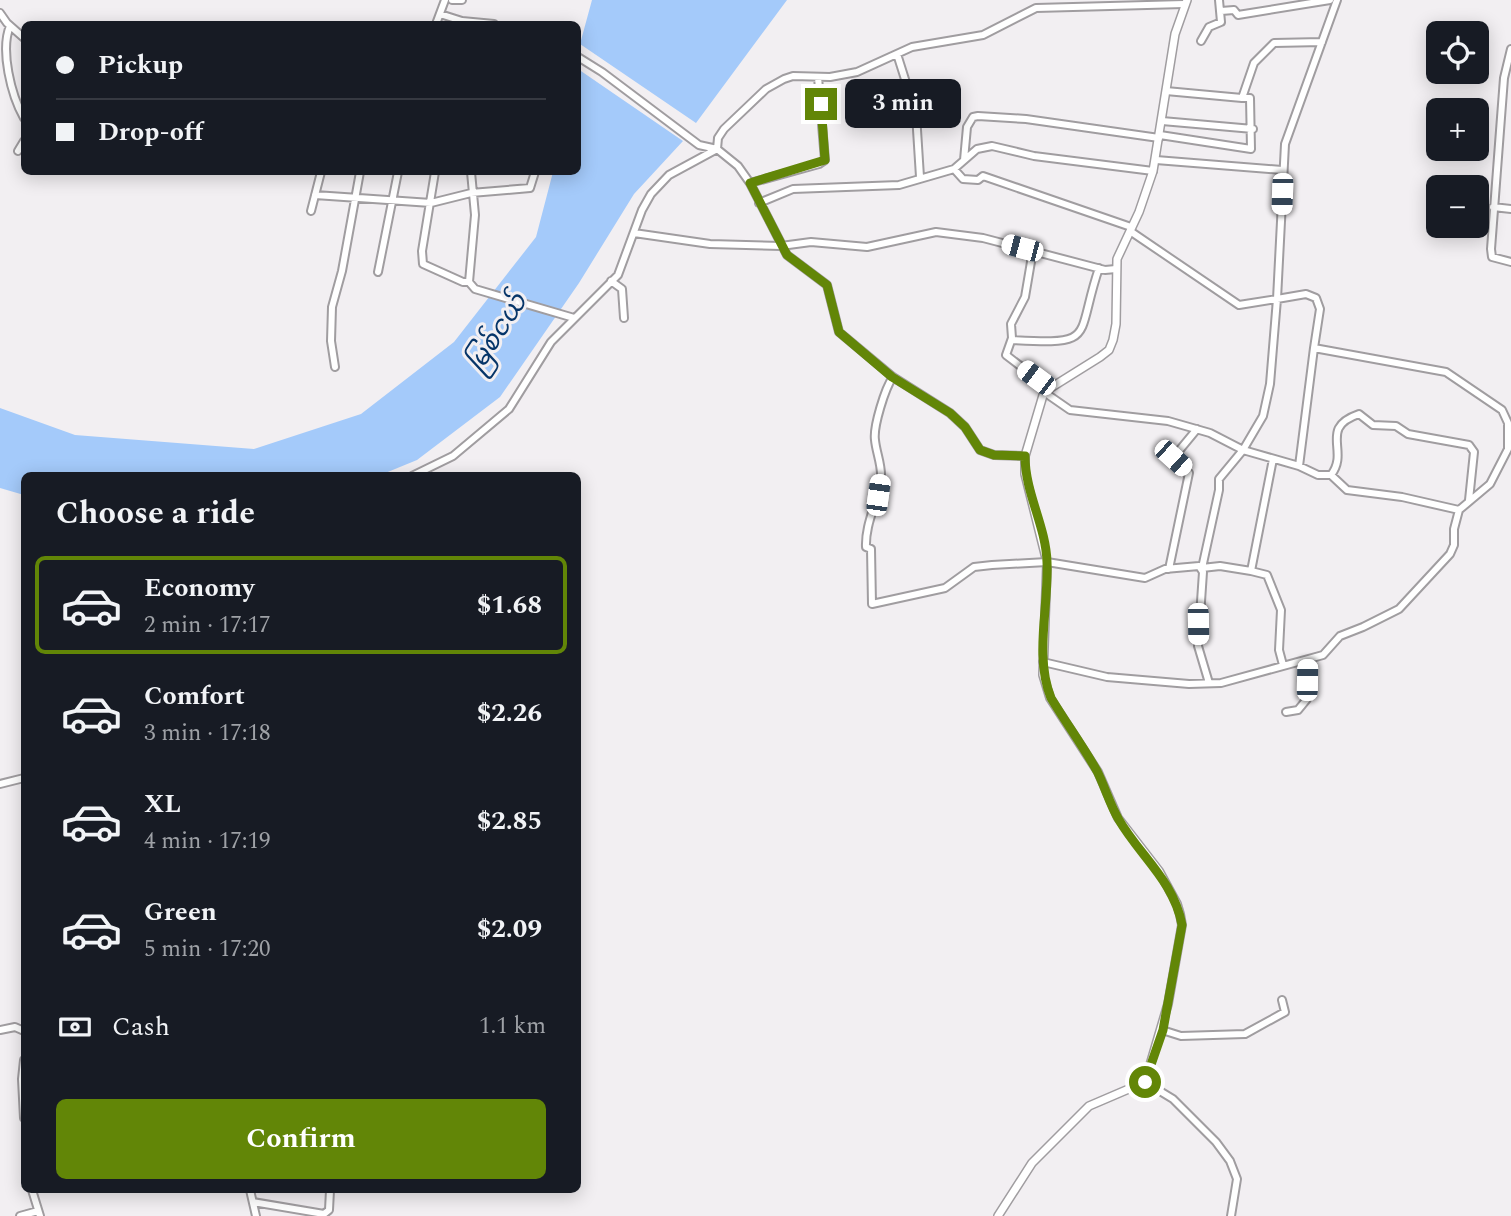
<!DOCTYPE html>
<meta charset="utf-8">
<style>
:root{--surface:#171b24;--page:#20242c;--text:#f1f3f6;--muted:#9ea1a6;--line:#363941;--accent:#628607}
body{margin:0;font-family:Spectral,"Noto Sans Myanmar",serif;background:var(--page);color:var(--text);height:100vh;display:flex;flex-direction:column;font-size:26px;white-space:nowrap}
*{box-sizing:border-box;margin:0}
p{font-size:23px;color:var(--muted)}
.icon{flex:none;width:38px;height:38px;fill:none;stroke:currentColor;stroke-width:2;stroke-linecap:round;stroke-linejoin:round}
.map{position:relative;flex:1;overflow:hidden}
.sheet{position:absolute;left:21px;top:472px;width:560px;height:721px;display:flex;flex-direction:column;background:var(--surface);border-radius:10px;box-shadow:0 4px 18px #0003}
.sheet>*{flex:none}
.hud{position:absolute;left:21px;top:21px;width:560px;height:154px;border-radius:10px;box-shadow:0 4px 18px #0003;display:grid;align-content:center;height:154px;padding:0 35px;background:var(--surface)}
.buttons{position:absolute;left:1426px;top:21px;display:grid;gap:14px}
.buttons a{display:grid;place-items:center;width:63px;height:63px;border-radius:10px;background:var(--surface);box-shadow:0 4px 18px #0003;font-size:35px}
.end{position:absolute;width:32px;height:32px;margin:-16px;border:9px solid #628607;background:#fff;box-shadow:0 0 0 4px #fff}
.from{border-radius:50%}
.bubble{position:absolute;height:49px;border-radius:10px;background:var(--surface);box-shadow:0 4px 18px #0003;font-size:23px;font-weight:700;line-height:49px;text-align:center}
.car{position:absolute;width:21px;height:42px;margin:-21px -10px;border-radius:9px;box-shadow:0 0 5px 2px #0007;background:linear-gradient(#fff 24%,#345 0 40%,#fff 0 76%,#345 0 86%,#fff 0)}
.hud b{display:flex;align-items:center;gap:24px;height:66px;font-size:26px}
.hud b+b{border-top:2px solid var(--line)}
.hud i{width:18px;height:18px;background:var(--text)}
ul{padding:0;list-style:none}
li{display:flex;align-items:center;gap:21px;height:98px;margin:0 14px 10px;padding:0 21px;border:4px solid transparent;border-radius:10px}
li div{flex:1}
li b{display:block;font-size:26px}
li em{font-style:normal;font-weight:700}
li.active{border-color:var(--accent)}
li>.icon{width:63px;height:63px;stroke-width:1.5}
h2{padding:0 35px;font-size:32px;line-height:84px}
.pay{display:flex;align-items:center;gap:18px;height:77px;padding:0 35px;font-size:26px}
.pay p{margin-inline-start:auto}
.button{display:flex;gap:14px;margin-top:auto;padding:14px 35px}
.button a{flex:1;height:80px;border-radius:10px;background:var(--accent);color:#fff;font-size:28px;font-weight:700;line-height:80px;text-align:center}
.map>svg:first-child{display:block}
.water{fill:#a4cafa}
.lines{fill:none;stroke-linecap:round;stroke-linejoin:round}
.minor-casing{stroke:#a09da0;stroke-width:10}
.tertiary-casing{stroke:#a09da0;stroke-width:10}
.minor{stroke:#fff;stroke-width:6}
.tertiary{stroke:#fff;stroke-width:7}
.route{stroke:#628607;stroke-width:9}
.labels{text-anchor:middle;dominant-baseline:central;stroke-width:6;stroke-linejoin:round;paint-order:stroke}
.water-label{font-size:26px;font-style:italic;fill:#063569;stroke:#f2eff2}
</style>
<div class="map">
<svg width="1511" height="1216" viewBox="0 0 1511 1216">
<rect width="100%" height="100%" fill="#f2eff2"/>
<!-- water -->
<path class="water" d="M592,0H787L696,123L580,44Z
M578,69L683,141L634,194L579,283L500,397L417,460L378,476H24V495L0,488V408L75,435L254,449L361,414L454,342L536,237L553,172H578Z"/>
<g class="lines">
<defs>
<path id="minor" d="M452,0H462
M1221,11L1234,10L1238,15L1330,0
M0,13L7,23L24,38
M440,14L462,21L494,24
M436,24L445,0
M10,26C0,50 11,95 24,118
M1201,41L1209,27L1221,22L1219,0
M1511,49L1504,78L1491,249L1492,257L1511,262
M897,54L916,114L920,177
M578,57L602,72L699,145L717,149L738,166L750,183L787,255L827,285L839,332L893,377L950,413L965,427L980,450L994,455L1025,456
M1166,91L1242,98L1254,63L1274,43L1322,42
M1162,121L1253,129
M1160,135L1251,149L1250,98H1242
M18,151L24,141
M964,160L967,127L973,117L978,116L1026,119L1159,138
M1156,160L1282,170
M954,169L977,149L992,146L1034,156L1153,171
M435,172L422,251L423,264L463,282H469
M471,172L475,215L469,282L475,289L574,318
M750,183L819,164L825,160L818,77
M315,195L431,203L471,193L530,188L535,172
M759,203L793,189L899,185L954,169L963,179L978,180L983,176L1131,227
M1493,207L1511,209
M311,211L321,172
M1130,231L1239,305L1277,299L1270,384L1263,416L1243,450L1219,479V490L1202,568L1220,566L1251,571
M634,233L710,244L781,246L811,242L867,247L936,232L983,238L1105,270L1116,269
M1033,250L1025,297L1011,324L1012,338L1006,355L1036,378L1044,392L1070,410L1168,421L1210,433L1243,450L1299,466L1318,475H1331L1347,490L1402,497L1459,510
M378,272L398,172
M611,281L622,289L624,318
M1012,340C1098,345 1075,339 1099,268
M335,367L331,341L332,307L342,271L360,172
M893,377C885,388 873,427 875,440C876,452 882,465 881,478C878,502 865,523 866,547L871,549L872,604L945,588L974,567L992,565L1047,562L1145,578L1165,569L1199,566L1203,572L1198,646L1209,683
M1273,459L1251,571L1267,575L1281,610L1279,650L1283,665
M1299,466L1314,348
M1331,475C1350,451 1318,428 1359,414L1373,425L1396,426L1408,434L1469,445L1474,452L1469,500
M412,476L453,456L509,409L551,342L618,275L642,210L651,194L669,175L717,149L718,138L724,129L766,89L784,79L793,76L830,77L857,72L912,47L983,35L1036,8L1184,4
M1169,569L1189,473L1173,458L1197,429
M1043,662L1107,677L1189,684L1221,683L1323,655L1340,636L1363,627L1399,609L1450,554L1454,545V529L1459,510L1490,484L1508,449V423L1502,410L1446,372L1314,348L1320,309L1316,298L1306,294L1277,299L1285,144L1337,0
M1286,712L1298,710L1307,699V661
M0,784L24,778
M0,1030L15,1027L24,1031
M1162,1030L1181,1036L1245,1034L1285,1012L1282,1000
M24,1060L22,1079L24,1118
M1145,1082L1173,1099L1216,1142L1230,1161L1237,1179L1231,1216
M32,1190L40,1216
M250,1190L256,1216
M253,1202L324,1214L329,1210L330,1190
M20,1216L38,1211"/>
<path id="tertiary" d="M998,1216L1032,1163L1089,1106L1145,1082L1168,1004L1182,925L1180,914L1177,904L1159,871L1118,818L1098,772L1050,698L1043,675L1047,562L1025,474V456L1044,392L1100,357L1109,350L1113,340L1116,324L1117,259L1139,212L1153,171L1175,34L1187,0"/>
</defs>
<!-- minor casing -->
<use href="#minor" class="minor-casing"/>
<!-- tertiary casing -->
<use href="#tertiary" class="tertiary-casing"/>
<!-- minor -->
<use href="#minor" class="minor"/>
<!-- tertiary -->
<use href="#tertiary" class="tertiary"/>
</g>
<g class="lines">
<!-- route -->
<path class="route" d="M821,104L825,160L750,183L787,255L827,285L839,332L892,377L950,413L965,427L980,450L994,455L1025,456C1025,493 1046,526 1047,562C1049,607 1034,655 1051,698C1066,723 1083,746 1097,771C1105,787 1110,805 1119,820C1140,856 1174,881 1182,925L1163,1030L1145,1082"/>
</g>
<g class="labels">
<!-- water labels -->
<g class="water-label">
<text transform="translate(497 333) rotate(-57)">မြစ်ငယ်</text>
</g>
</g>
</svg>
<div class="buttons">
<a><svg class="icon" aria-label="locate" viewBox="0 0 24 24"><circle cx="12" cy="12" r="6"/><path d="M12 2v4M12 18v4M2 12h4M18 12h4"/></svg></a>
<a>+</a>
<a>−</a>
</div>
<i class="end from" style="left:1145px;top:1082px"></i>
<i class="end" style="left:821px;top:104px"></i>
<div class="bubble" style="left:845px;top:79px;width:116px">3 min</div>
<i class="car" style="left:1282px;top:194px;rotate:182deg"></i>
<i class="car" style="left:1022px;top:248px;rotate:285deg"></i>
<i class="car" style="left:1036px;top:378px;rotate:307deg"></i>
<i class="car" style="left:1173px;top:458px;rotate:132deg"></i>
<i class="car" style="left:878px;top:495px;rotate:8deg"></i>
<i class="car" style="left:1198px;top:624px;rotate:179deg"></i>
<i class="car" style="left:1307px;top:680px;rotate:1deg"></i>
<div class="hud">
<b><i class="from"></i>Pickup</b>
<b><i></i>Drop-off</b>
</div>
<section class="sheet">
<h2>Choose a ride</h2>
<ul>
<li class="active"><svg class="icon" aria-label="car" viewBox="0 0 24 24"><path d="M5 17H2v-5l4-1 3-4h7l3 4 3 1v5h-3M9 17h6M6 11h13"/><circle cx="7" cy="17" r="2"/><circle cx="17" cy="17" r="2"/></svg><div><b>Economy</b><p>2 min · 17:17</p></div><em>$1.68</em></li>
<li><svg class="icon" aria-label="car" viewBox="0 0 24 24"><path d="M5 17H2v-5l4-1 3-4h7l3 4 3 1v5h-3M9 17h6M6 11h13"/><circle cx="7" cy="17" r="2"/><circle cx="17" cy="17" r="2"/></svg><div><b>Comfort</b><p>3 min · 17:18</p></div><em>$2.26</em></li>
<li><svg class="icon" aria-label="car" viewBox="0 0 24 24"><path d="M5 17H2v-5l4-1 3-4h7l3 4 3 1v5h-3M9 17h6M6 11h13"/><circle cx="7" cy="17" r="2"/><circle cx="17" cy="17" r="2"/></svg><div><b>XL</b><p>4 min · 17:19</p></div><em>$2.85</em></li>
<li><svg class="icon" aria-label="car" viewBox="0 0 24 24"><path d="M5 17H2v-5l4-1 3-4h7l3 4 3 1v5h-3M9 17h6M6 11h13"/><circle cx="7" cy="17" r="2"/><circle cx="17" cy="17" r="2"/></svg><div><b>Green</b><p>5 min · 17:20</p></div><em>$2.09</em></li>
</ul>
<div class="pay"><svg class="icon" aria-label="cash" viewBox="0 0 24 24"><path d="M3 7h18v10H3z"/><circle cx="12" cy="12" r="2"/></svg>Cash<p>1.1 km</p></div>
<div class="button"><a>Confirm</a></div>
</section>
</div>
